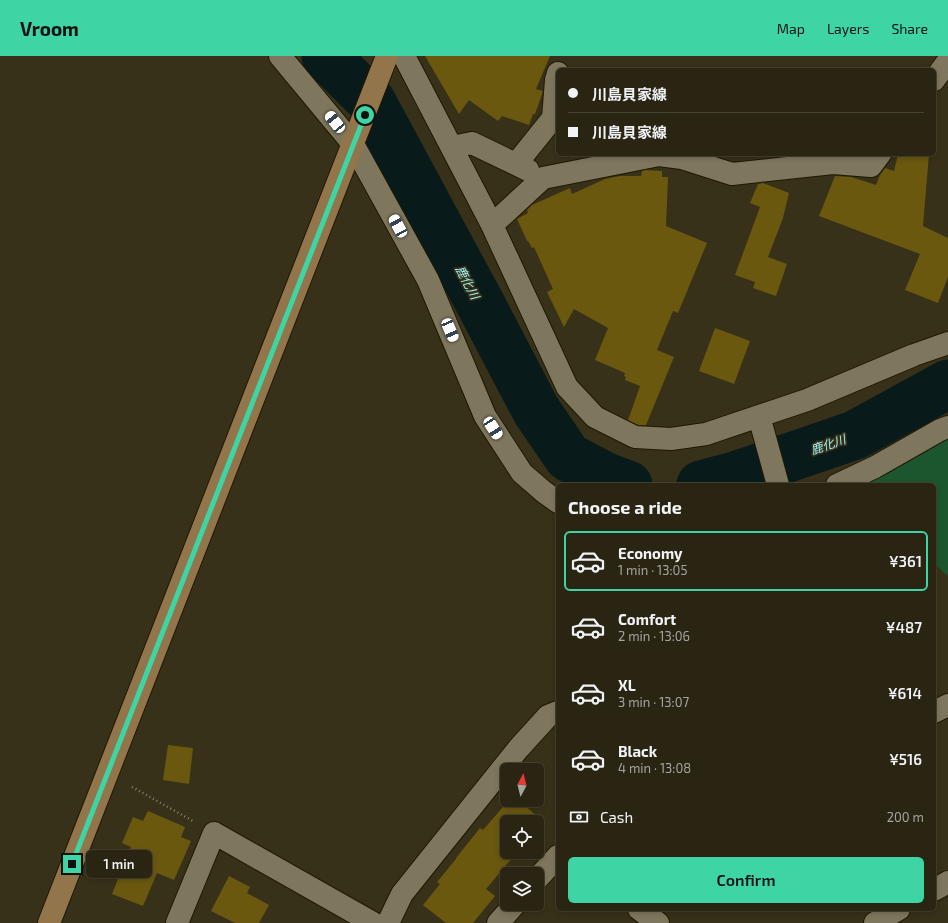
<!DOCTYPE html>
<meta charset="utf-8">
<style>
:root{--surface:#2a2513;--page:#363121;--text:#f1f3f6;--muted:#a5a5a0;--line:#464233;--accent:#3ed4a3}
body{margin:0;font-family:"Exo 2","Noto Sans JP",sans-serif;background:var(--page);color:var(--text);height:100vh;display:flex;flex-direction:column;font-size:15px;white-space:nowrap}
*{box-sizing:border-box;margin:0}
p{font-size:13px;color:var(--muted)}
.icon{flex:none;width:22px;height:22px;fill:none;stroke:currentColor;stroke-width:2;stroke-linecap:round;stroke-linejoin:round}
.map{position:relative;flex:1;overflow:hidden}
.sheet{position:absolute;left:556px;top:427px;width:380px;height:428px;display:flex;flex-direction:column;background:var(--surface);border-radius:6px;box-shadow:0 2px 6px #0003,0 0 0 1px var(--line)}
.sheet>*{flex:none}
.top-card{position:absolute;left:556px;top:12px;width:380px;height:88px;border-radius:6px;box-shadow:0 2px 6px #0003,0 0 0 1px var(--line);display:grid;align-content:center;height:88px;padding:0 12px;background:var(--surface)}
.needle{width:26px;rotate:7deg}
.buttons{position:absolute;left:500px;top:707px;display:grid;gap:8px}
.buttons a{display:grid;place-items:center;width:44px;height:44px;border-radius:6px;background:var(--surface);box-shadow:0 2px 6px #0003,0 0 0 1px var(--line);font-size:20px}
.end{position:absolute;width:18px;height:18px;margin:-9px;border:5px solid #3ed4a3;background:#111;box-shadow:0 0 0 2px #111}
.from{border-radius:50%}
.bubble{position:absolute;height:28px;border-radius:6px;background:var(--surface);box-shadow:0 2px 6px #0003,0 0 0 1px var(--line);font-size:13px;font-weight:600;line-height:28px;text-align:center}
.car{position:absolute;width:12px;height:24px;margin:-12px -6px;border-radius:5px;box-shadow:0 0 3px 1px #0007;background:linear-gradient(#fff 24%,#345 0 40%,#fff 0 76%,#345 0 86%,#fff 0)}
.top-card b{display:flex;align-items:center;gap:14px;height:38px;font-size:15px}
.top-card b+b{border-top:1px solid var(--line)}
.top-card i{width:10px;height:10px;background:var(--text)}
ul{padding:0;list-style:none}
li{display:flex;align-items:center;gap:12px;height:60px;margin:0 8px 6px;padding:0 4px;border:2px solid transparent;border-radius:6px}
li div{flex:1}
li b{display:block;font-size:15px}
li em{font-style:normal;font-weight:600}
li.selected{border-color:var(--accent)}
li>.icon{width:36px;height:36px;stroke-width:1.5}
h2{padding:0 12px;font-size:18px;line-height:48px}
.pay{display:flex;align-items:center;gap:10px;height:44px;padding:0 12px;font-size:15px}
.pay p{margin-inline-start:auto}
.button{display:flex;gap:8px;margin-top:auto;padding:8px 12px}
.button a{flex:1;height:46px;border-radius:6px;background:var(--accent);color:#111;font-size:16px;font-weight:600;line-height:46px;text-align:center}
header{display:flex;align-items:center;gap:24px;box-sizing:border-box;height:56px;padding:0 20px;background:var(--accent);color:#111}
header strong{font-size:19px}
nav{display:flex;gap:22px;margin-inline-start:auto;font-size:14px}
.map>svg:first-child{display:block}
.green{fill:#1c562f}
.lines{fill:none;stroke-linecap:round;stroke-linejoin:round}
.river{stroke:#091a1a;stroke-width:49}
.building{fill:#6a580f}
.street-casing{stroke:#1f1902;stroke-width:24}
.secondary-casing{stroke:#1f1902;stroke-width:24}
.path{stroke:#87816d;stroke-width:2.5;stroke-dasharray:1 3;stroke-linecap:butt}
.street{stroke:#7f775d;stroke-width:22}
.secondary{stroke:#92754a;stroke-width:22}
.route{stroke:#3ed4a3;stroke-width:5}
.labels{text-anchor:middle;dominant-baseline:central;stroke-width:3.5;stroke-linejoin:round;paint-order:stroke}
.water-label{font-size:12px;font-style:italic;fill:#9ef6fa;stroke:#383119}
</style>
<header>
<strong>Vroom</strong>
<nav><a>Map</a><a>Layers</a><a>Share</a></nav>
</header>
<div class="map">
<svg width="948" height="867" viewBox="0 0 948 867">
<rect width="100%" height="100%" fill="#383119"/>
<!-- green -->
<path class="green" d="M948,380V520L937,510L934,509V429H852Z"/>
<g class="lines">
<!-- river -->
<path class="river" d="M326,0L371,45L481,249L536,354L568,401L606,421L628,429
M701,429L735,420L855,379L948,328"/>
</g>
<!-- building -->
<path class="building" d="M425,0H550L536,33L543,35L542,38L535,58H533L529,69L502,60L498,65L469,44L459,58Z
M898,98H929L923,170L948,182V221L938,247L905,234L920,198L819,160L835,120L851,121L876,129L880,119L885,112L894,115Z
M645,114L662,115V121H668L666,170L707,187L678,257L673,255L657,294L674,301L646,369H638L628,364L640,330L625,324L626,321L624,320L625,317L595,304L608,272L574,253L564,271L547,236L553,233L534,191L532,192L528,185H527L517,163L528,157L527,154L532,149L570,132L572,138L605,123L620,120H641L642,115Z
M763,127L789,137L783,162L768,201L787,208L776,240L753,232L755,226L735,219L760,151L750,147L758,128Z
M715,272L750,285L734,328L699,315Z
M168,689L193,692L189,728L163,724Z
M509,744H518L537,760L533,766H507V796H510L509,797L513,801L486,833L495,840L473,867H446L423,849L440,828L437,826L456,803V802L480,772L483,774Z
M148,755L185,771L181,781L191,785L174,824L157,817L143,850L112,838L131,791L122,787L133,761L143,765Z
M229,820L250,831L247,837L269,849L259,867H235L211,855Z"/>
<g class="lines">
<defs>
<path id="street" d="M280,0L353,88L428,224L485,360L522,417L544,436L558,446
M404,0L492,169L567,331L595,361L635,381L671,383L706,378L807,344L914,299L948,287
M934,24L948,5
M452,91L472,87L528,114
M516,108L553,62L556,24L558,17
M492,169L543,122L659,99L682,102L732,118L833,107L871,110L880,98
M759,360L778,429
M837,429L875,411L940,374L948,371
M934,656L948,649
M537,823L558,800
M934,834L948,826
M639,853L658,867
M177,867L214,777L373,867
M388,867L402,838L518,693L548,660L558,656
M498,867L515,848
M875,867L899,853"/>
<path id="secondary" d="M49,867L387,0"/>
</defs>
<!-- street casing -->
<use href="#street" class="street-casing"/>
<!-- secondary casing -->
<use href="#secondary" class="secondary-casing"/>
<!-- path -->
<path class="path" d="M132,731L193,765"/>
<!-- street -->
<use href="#street" class="street"/>
<!-- secondary -->
<use href="#secondary" class="secondary"/>
</g>
<g class="lines">
<!-- route -->
<path class="route" d="M72,808L365,59"/>
</g>
<g class="labels">
<!-- water labels -->
<g class="water-label">
<text transform="translate(468 226) rotate(62)">鹿化川</text>
<text transform="translate(828 388) rotate(-19)">鹿化川</text>
</g>
</g>
</svg>
<div class="buttons">
<a><svg class="needle" viewBox="-14 -14 28 28"><path d="M0-13l5 13h-10z" fill="#e53935"/><path d="M0 13l5-13h-10z" fill="#a5a5a0"/></svg></a>
<a><svg class="icon" aria-label="locate" viewBox="0 0 24 24"><circle cx="12" cy="12" r="6"/><path d="M12 2v4M12 18v4M2 12h4M18 12h4"/></svg></a>
<a><svg class="icon" aria-label="layers" viewBox="0 0 24 24"><path d="M12 4l9 5-9 5-9-5zM3 14l9 5 9-5"/></svg></a>
</div>
<i class="end from" style="left:365px;top:59px"></i>
<i class="end" style="left:72px;top:808px"></i>
<div class="bubble" style="left:86px;top:794px;width:66px">1 min</div>
<i class="car" style="left:335px;top:66px;rotate:321deg"></i>
<i class="car" style="left:398px;top:170px;rotate:331deg"></i>
<i class="car" style="left:450px;top:274px;rotate:157deg"></i>
<i class="car" style="left:493px;top:372px;rotate:147deg"></i>
<div class="top-card">
<b><i class="from"></i>川島貝家線</b>
<b><i></i>川島貝家線</b>
</div>
<section class="sheet">
<h2>Choose a ride</h2>
<ul>
<li class="selected"><svg class="icon" aria-label="car" viewBox="0 0 24 24"><path d="M5 17H2v-5l4-1 3-4h7l3 4 3 1v5h-3M9 17h6M6 11h13"/><circle cx="7" cy="17" r="2"/><circle cx="17" cy="17" r="2"/></svg><div><b>Economy</b><p>1 min · 13:05</p></div><em>¥361</em></li>
<li><svg class="icon" aria-label="car" viewBox="0 0 24 24"><path d="M5 17H2v-5l4-1 3-4h7l3 4 3 1v5h-3M9 17h6M6 11h13"/><circle cx="7" cy="17" r="2"/><circle cx="17" cy="17" r="2"/></svg><div><b>Comfort</b><p>2 min · 13:06</p></div><em>¥487</em></li>
<li><svg class="icon" aria-label="car" viewBox="0 0 24 24"><path d="M5 17H2v-5l4-1 3-4h7l3 4 3 1v5h-3M9 17h6M6 11h13"/><circle cx="7" cy="17" r="2"/><circle cx="17" cy="17" r="2"/></svg><div><b>XL</b><p>3 min · 13:07</p></div><em>¥614</em></li>
<li><svg class="icon" aria-label="car" viewBox="0 0 24 24"><path d="M5 17H2v-5l4-1 3-4h7l3 4 3 1v5h-3M9 17h6M6 11h13"/><circle cx="7" cy="17" r="2"/><circle cx="17" cy="17" r="2"/></svg><div><b>Black</b><p>4 min · 13:08</p></div><em>¥516</em></li>
</ul>
<div class="pay"><svg class="icon" aria-label="cash" viewBox="0 0 24 24"><path d="M3 7h18v10H3z"/><circle cx="12" cy="12" r="2"/></svg>Cash<p>200 m</p></div>
<div class="button"><a>Confirm</a></div>
</section>
</div>
